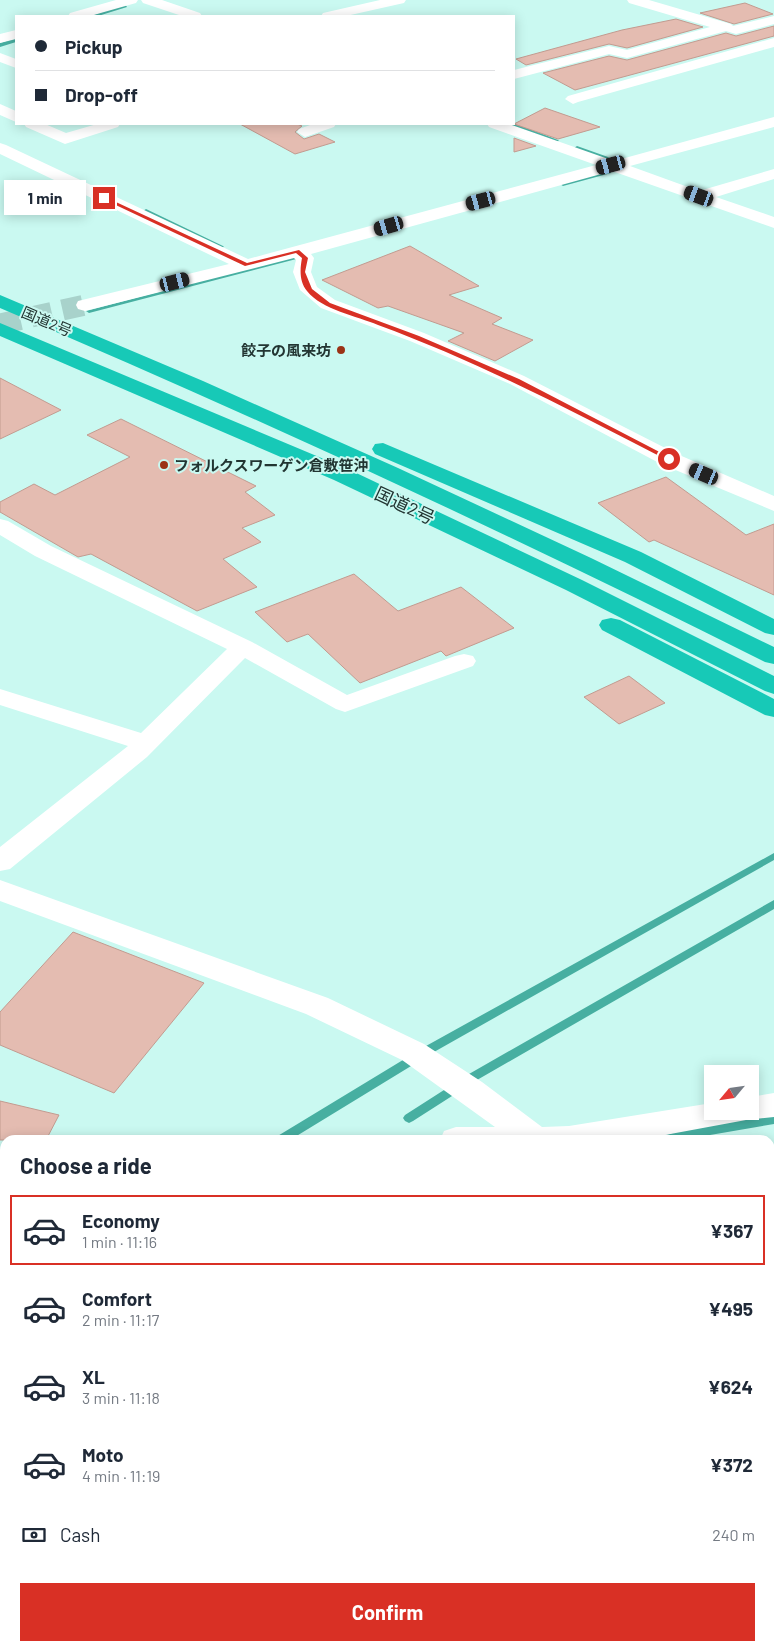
<!DOCTYPE html>
<meta charset="utf-8">
<style>
:root{--surface:#fff;--page:#f6f6f7;--text:#1f2937;--muted:#747a83;--line:#e0e1e3;--accent:#d93025}
body{margin:0;font-family:Barlow,"Noto Sans JP",sans-serif;background:var(--page);color:var(--text);height:100vh;display:flex;flex-direction:column;font-size:19px;white-space:nowrap}
*{box-sizing:border-box;margin:0}
p{font-size:16px;color:var(--muted)}
.icon{flex:none;width:28px;height:28px;fill:none;stroke:currentColor;stroke-width:2;stroke-linecap:round;stroke-linejoin:round}
.map{position:relative;flex:1;overflow:hidden}
.side{position:absolute;left:0px;top:1135px;width:775px;height:516px;display:flex;flex-direction:column;background:var(--surface);border-radius:15px 15px 0 0;box-shadow:0 2px 12px #0003}
.side>*{flex:none}
.top-card{position:absolute;left:15px;top:15px;width:500px;height:110px;border-radius:0px;box-shadow:0 2px 12px #0003;display:grid;align-content:center;height:110px;padding:0 20px;background:var(--surface)}
.needle{width:32px;rotate:241deg}
.fabs{position:absolute;left:704px;top:1065px;display:grid;gap:10px}
.fabs a{display:grid;place-items:center;width:55px;height:55px;border-radius:0px;background:var(--surface);box-shadow:0 2px 12px #0003;font-size:25px}
.end{position:absolute;width:22px;height:22px;margin:-11px;border:6px solid #d93025;background:#fff;box-shadow:0 0 0 2px #fff}
.from{border-radius:50%}
.bubble{position:absolute;height:35px;border-radius:0px;background:var(--surface);box-shadow:0 2px 12px #0003;font-size:16px;font-weight:700;line-height:35px;text-align:center}
.car{position:absolute;width:15px;height:30px;margin:-15px -8px;border-radius:6px;box-shadow:0 0 4px 1px #0007;background:linear-gradient(#222 24%,#8ab4d8 0 40%,#222 0 76%,#8ab4d8 0 86%,#222 0)}
.top-card b{display:flex;align-items:center;gap:18px;height:48px;font-size:19px}
.top-card b+b{border-top:1px solid var(--line)}
.top-card i{width:12px;height:12px;background:var(--text)}
ul{padding:0;list-style:none}
li{display:flex;align-items:center;gap:15px;height:70px;margin:0 10px 8px;padding:0 10px;border:2px solid transparent;border-radius:0px}
li div{flex:1}
li b{display:block;font-size:19px}
li em{font-style:normal;font-weight:700}
li.active{border-color:var(--accent)}
li>.icon{width:45px;height:45px;stroke-width:1.5}
h2{padding:0 20px;font-size:22px;line-height:60px}
.pay{display:flex;align-items:center;gap:12px;height:55px;padding:0 20px;font-size:19px}
.pay p{margin-inline-start:auto}
.primary-button{display:flex;gap:10px;margin-top:auto;padding:10px 20px}
.primary-button a{flex:1;height:58px;border-radius:0px;background:var(--accent);color:#fff;font-size:20px;font-weight:700;line-height:58px;text-align:center}
.map>svg:first-child{display:block}
.lines{fill:none;stroke-linecap:round;stroke-linejoin:round}
.stream{fill:#47afa1;fill-rule:evenodd}
.building{fill:#e4bcb1;stroke:#c29b90}
.minor-tunnel{stroke:#a8d2cb;stroke-width:21;stroke-dasharray:21 11;stroke-linecap:butt}
.minor{fill:#fff;fill-rule:evenodd}
.highway{fill:#17c9b7;fill-rule:evenodd}
.route{fill:#d93025}
.poi-dot{fill:#9b3316;stroke:#caf9f1;stroke-width:2}
.labels{text-anchor:middle;dominant-baseline:central;stroke-width:4;stroke-linejoin:round;paint-order:stroke}
.far-street-label{font-size:15px;fill:#223532;stroke:#caf9f1}
.far-poi-label{font-size:15px;font-weight:bold;fill:#223532;stroke:#caf9f1;text-anchor:end}
.street-label{font-size:18px;fill:#223532;stroke:#caf9f1}
</style>
<div class="map">
<svg width="774" height="1651" viewBox="0 0 774 1651">
<rect width="100%" height="100%" fill="#caf9f1"/>
<g class="lines">
<!-- stream -->
<path class="stream" d="M125,4L127,7L98,16H90Z
M16,38V42L0,47V43Z
M514,123L558,140L559,141L554,142L507,124Z
M577,146L608,157L609,158L604,159L575,149L574,148Z
M609,170L611,171V173L563,186L560,184Z
M146,209L223,246L224,247L219,248L144,212L143,211Z
M306,253L309,255L308,256L89,313L86,311Z
M774,853V860L434,1052L290,1140H274L276,1137L426,1046Z
M774,900V909L477,1080L413,1121L409,1123L405,1121L403,1118L405,1115L469,1074Z
M774,1114V1124L681,1140H657L659,1137L686,1129Z
M5,1232V1242L0,1243V1233Z
M5,1370V1383L0,1385V1372Z
M387,1646H403L405,1651H389Z"/>
</g>
<!-- building -->
<path class="building" d="M745,3L773,14L734,24L700,13Z
M676,19L703,27L627,48L609,44L526,65L516,59L622,30Z
M774,26V36L575,90L543,73L609,56L627,60L726,33L736,36Z
M545,108L600,127L558,139L514,124Z
M240,124H297L302,126L295,132L304,139L319,134L335,142L295,154Z
M514,138L536,146L514,152Z
M410,246L479,286L449,295L502,318L492,324L533,340L495,361L448,341L464,333L388,306L378,308L322,280Z
M0,378L61,410L0,439Z
M121,419L256,486L245,492L275,515L242,528L261,542L223,559L257,587L197,611L91,554L78,557L0,512V502L34,484L55,495L130,457L87,435Z
M666,477L746,535L774,524V595L654,540L649,542L598,503Z
M354,574L398,611L461,587L514,628L446,656L441,651L360,683L308,634L287,642L255,612Z
M629,676L665,703L619,724L584,697Z
M73,932L204,983L114,1093L0,1045V1012Z
M0,1101L59,1115L46,1140H0Z"/>
<g class="lines">
<!-- minor-tunnel -->
<path class="minor-tunnel" d="M0,324L85,305"/>
<!-- minor -->
<path class="minor" d="M116,0H138L136,3L90,16H68L70,13Z
M141,0H162L200,13L202,16H182L143,3Z
M380,0H406L404,3L346,16H321L323,13Z
M627,0H649L731,24L733,26L774,16V24L736,34L726,31L627,58L609,54L514,79V70L609,46L627,50L710,27L629,3Z
M16,30V39L0,43V34Z
M774,38V47L578,102L573,104L565,99L568,96Z
M0,53L16,59V68L0,62Z
M0,104L16,111V122L0,115Z
M774,117V127L630,166L699,191L774,169V179L716,197L774,217V228L612,171L311,254L314,258L311,272L317,287L335,300L424,333L524,376L677,454L774,496V511L661,464L510,384L410,341L321,308L300,290L293,272L296,260L294,258L85,311L78,309L76,305L78,301L229,264L0,154V143L6,145L248,259L596,165L489,127L487,124H509L614,161Z
M24,124H45L66,133L97,124H120L118,127L65,144L26,127Z
M313,124H336L334,127L305,137L297,132L299,129Z
M0,519L8,521L51,546L252,642L347,695L455,656L464,654L473,656L476,661L473,666L345,712L336,709L245,658L147,757L10,869L0,871V847L128,746L0,705V689L141,733L227,649L35,556L0,535Z
M0,880L328,998L424,1044L482,1082L542,1127L569,1126L712,1103V1111H750V1097L774,1093V1117L746,1120L638,1140H440L444,1131L456,1127H495L402,1060L306,1014L0,901Z
M770,1254L774,1255V1284L770,1283Z
M5,1256V1284L0,1285V1257Z
M5,1332V1365L0,1367V1334Z
M5,1382V1416L0,1417V1384Z
M322,1646H364L366,1651H324Z"/>
<!-- highway -->
<path class="highway" d="M0,295L203,381L398,468L591,558L774,647V664L765,662C514,536 259,418 0,308Z
M0,323L350,470L582,580L774,676V694L765,691L566,590L334,480L0,336Z
M383,443L641,552L774,619V635L765,633L625,562L375,454L372,449L375,444Z
M611,618L620,620L774,699V717L765,715L602,630L599,625L602,620Z"/>
</g>
<!-- route -->
<path class="route" d="M103,196L247,263L299,250L308,258L305,272L312,289L330,303L419,336L519,379L673,459L667,460C572,411 479,362 378,325C357,316 322,310 307,291C299,281 300,269 302,258L296,253L245,266L103,199Z"/>
<!-- markers -->
<g class="poi-dot">
<circle cx="341" cy="350" r="5"/>
<circle cx="164" cy="465" r="5"/>
</g>
<g class="labels">
<!-- far-street labels -->
<g class="far-street-label">
<text transform="translate(47 321) rotate(23)">国道2号</text>
</g>
<!-- far-poi labels -->
<g class="far-poi-label">
<text x="331" y="350">餃子の風来坊</text>
<text x="174" y="465" text-anchor="start">フォルクスワーゲン倉敷笹沖</text>
</g>
<!-- street labels -->
<g class="street-label">
<text transform="translate(405 505) rotate(25)">国道2号</text>
</g>
</g>
</svg>
<div class="fabs">
<a><svg class="needle" viewBox="-14 -14 28 28"><path d="M0-13l5 13h-10z" fill="#e53935"/><path d="M0 13l5-13h-10z" fill="#747a83"/></svg></a>
</div>
<i class="end from" style="left:669px;top:459px"></i>
<i class="end" style="left:104px;top:198px"></i>
<div class="bubble" style="left:4px;top:180px;width:82px">1 min</div>
<i class="car" style="left:611px;top:165px;rotate:255deg"></i>
<i class="car" style="left:699px;top:196px;rotate:290deg"></i>
<i class="car" style="left:481px;top:201px;rotate:255deg"></i>
<i class="car" style="left:389px;top:226px;rotate:254deg"></i>
<i class="car" style="left:175px;top:282px;rotate:76deg"></i>
<i class="car" style="left:704px;top:474px;rotate:293deg"></i>
<div class="top-card">
<b><i class="from"></i>Pickup</b>
<b><i></i>Drop-off</b>
</div>
<section class="side">
<h2>Choose a ride</h2>
<ul>
<li class="active"><svg class="icon" aria-label="car" viewBox="0 0 24 24"><path d="M5 17H2v-5l4-1 3-4h7l3 4 3 1v5h-3M9 17h6M6 11h13"/><circle cx="7" cy="17" r="2"/><circle cx="17" cy="17" r="2"/></svg><div><b>Economy</b><p>1 min · 11:16</p></div><em>¥367</em></li>
<li><svg class="icon" aria-label="car" viewBox="0 0 24 24"><path d="M5 17H2v-5l4-1 3-4h7l3 4 3 1v5h-3M9 17h6M6 11h13"/><circle cx="7" cy="17" r="2"/><circle cx="17" cy="17" r="2"/></svg><div><b>Comfort</b><p>2 min · 11:17</p></div><em>¥495</em></li>
<li><svg class="icon" aria-label="car" viewBox="0 0 24 24"><path d="M5 17H2v-5l4-1 3-4h7l3 4 3 1v5h-3M9 17h6M6 11h13"/><circle cx="7" cy="17" r="2"/><circle cx="17" cy="17" r="2"/></svg><div><b>XL</b><p>3 min · 11:18</p></div><em>¥624</em></li>
<li><svg class="icon" aria-label="car" viewBox="0 0 24 24"><path d="M5 17H2v-5l4-1 3-4h7l3 4 3 1v5h-3M9 17h6M6 11h13"/><circle cx="7" cy="17" r="2"/><circle cx="17" cy="17" r="2"/></svg><div><b>Moto</b><p>4 min · 11:19</p></div><em>¥372</em></li>
</ul>
<div class="pay"><svg class="icon" aria-label="cash" viewBox="0 0 24 24"><path d="M3 7h18v10H3z"/><circle cx="12" cy="12" r="2"/></svg>Cash<p>240 m</p></div>
<div class="primary-button"><a>Confirm</a></div>
</section>
</div>
